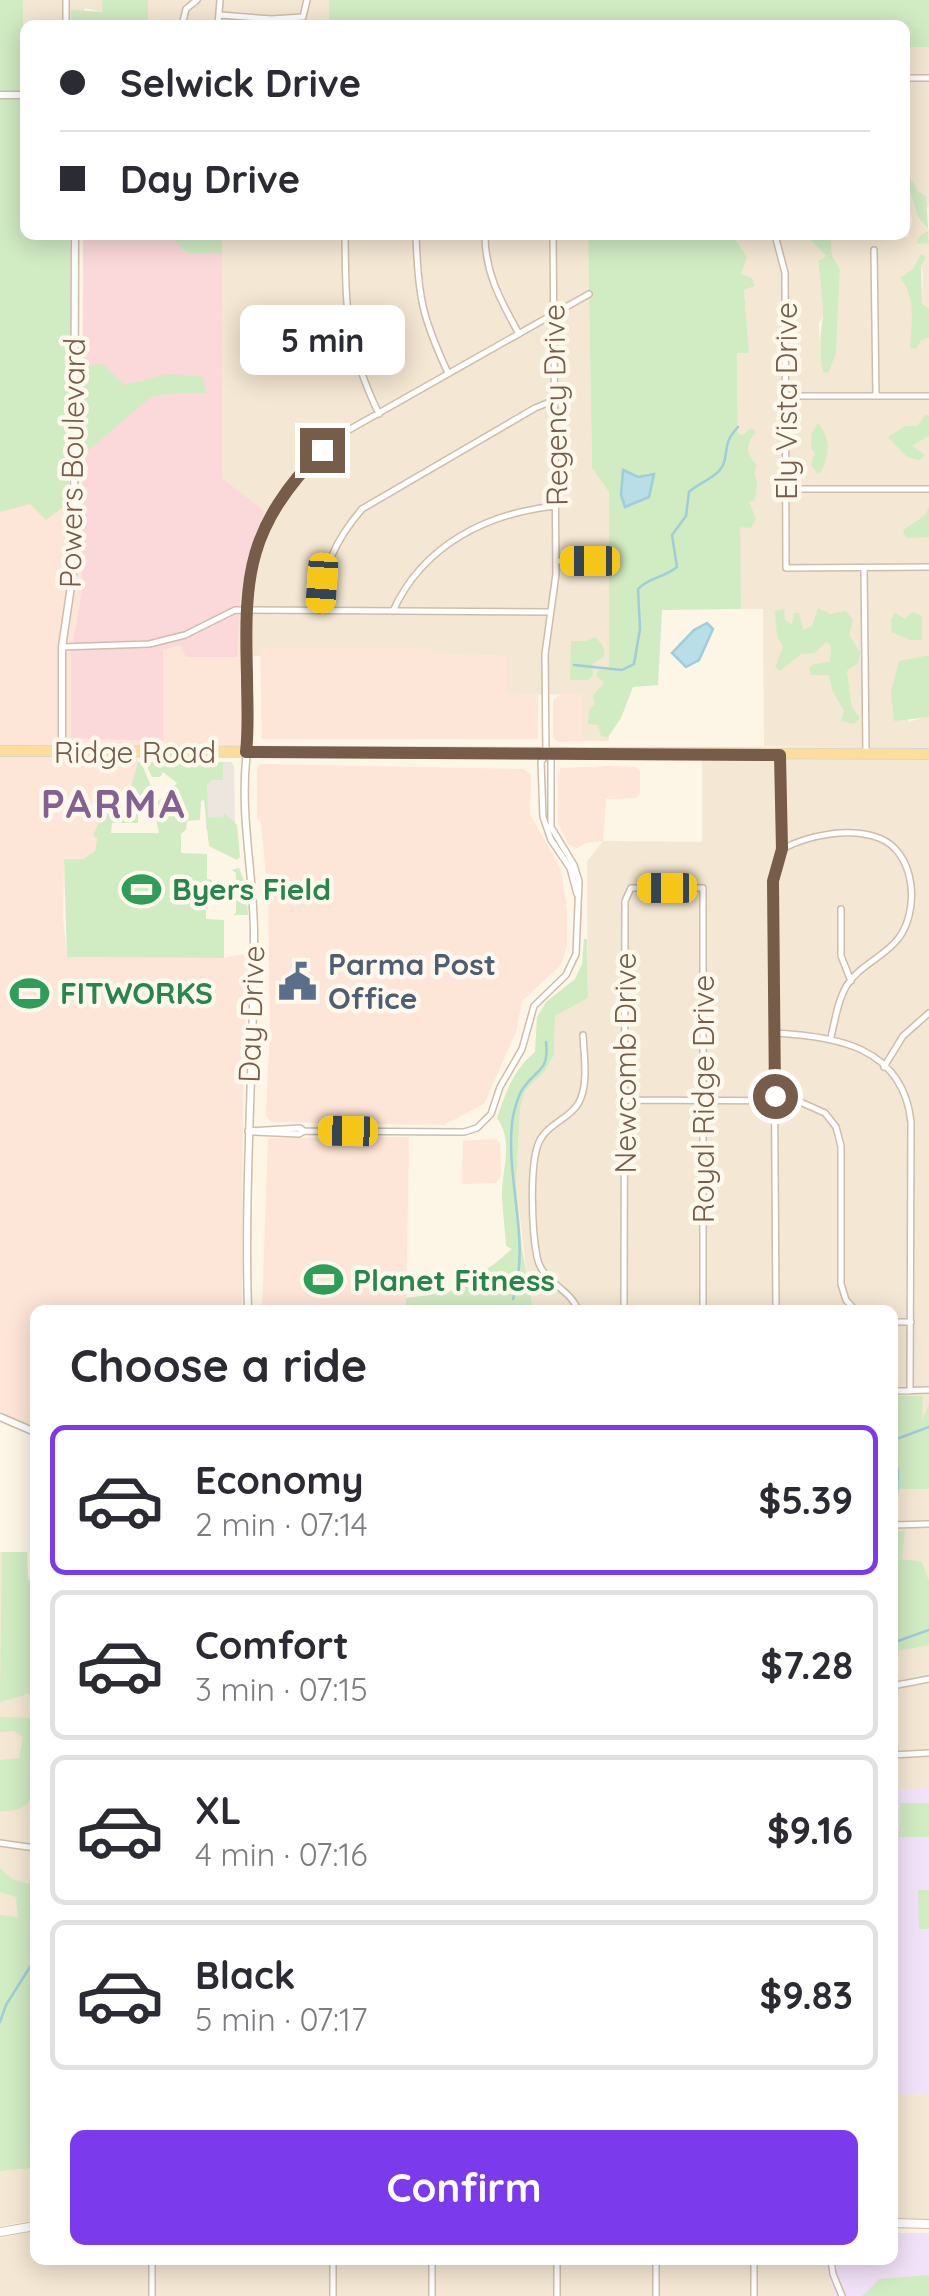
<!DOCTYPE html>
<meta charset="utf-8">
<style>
:root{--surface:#fff;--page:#f2f2f3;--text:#2b2b33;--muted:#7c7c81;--line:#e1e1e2;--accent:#7c3aed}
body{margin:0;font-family:Quicksand,sans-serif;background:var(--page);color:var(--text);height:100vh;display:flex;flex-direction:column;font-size:38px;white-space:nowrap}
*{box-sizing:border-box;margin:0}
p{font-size:32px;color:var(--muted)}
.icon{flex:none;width:55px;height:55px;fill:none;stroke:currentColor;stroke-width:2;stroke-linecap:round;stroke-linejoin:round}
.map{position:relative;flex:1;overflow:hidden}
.drawer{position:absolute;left:30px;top:1305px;width:868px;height:960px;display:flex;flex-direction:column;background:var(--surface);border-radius:15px;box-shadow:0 5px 25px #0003}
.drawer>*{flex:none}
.banner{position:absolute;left:20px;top:20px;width:890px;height:220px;border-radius:15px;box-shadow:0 5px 25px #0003;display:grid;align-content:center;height:220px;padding:0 40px;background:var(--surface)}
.end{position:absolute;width:45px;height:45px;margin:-22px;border:12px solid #765c49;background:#fff;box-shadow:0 0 0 5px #fff}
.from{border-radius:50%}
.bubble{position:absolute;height:70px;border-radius:15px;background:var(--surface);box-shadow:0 5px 25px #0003;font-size:32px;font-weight:700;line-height:70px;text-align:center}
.car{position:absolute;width:30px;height:60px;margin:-30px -15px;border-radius:12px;box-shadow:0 0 8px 2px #0007;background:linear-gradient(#f5c518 24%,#345 0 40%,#f5c518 0 76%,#345 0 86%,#f5c518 0)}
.banner b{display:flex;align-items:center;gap:35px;height:95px;font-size:38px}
.banner b+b{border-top:2px solid var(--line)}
.banner i{width:25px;height:25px;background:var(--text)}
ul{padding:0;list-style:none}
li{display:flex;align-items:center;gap:30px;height:150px;margin:0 20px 15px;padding:0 20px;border:5px solid var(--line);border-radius:15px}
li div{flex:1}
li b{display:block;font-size:38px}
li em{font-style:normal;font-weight:700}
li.active{border-color:var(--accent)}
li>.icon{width:90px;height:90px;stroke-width:1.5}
h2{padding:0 40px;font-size:45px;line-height:120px}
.primary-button{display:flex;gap:20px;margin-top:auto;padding:20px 40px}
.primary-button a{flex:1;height:115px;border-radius:15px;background:var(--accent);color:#fff;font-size:40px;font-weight:700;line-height:115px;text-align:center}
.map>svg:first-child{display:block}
.residential{fill:#f4e7d3;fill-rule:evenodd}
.commercial{fill:#fde5d8}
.industrial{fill:#ece6df}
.education{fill:#f2e2f9}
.medical{fill:#fbd8da}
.green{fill:#d1ebc3;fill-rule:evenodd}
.water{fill:#b9dee7;stroke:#9fcdd9;stroke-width:2.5}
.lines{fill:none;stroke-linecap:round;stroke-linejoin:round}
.stream{stroke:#9fcdd9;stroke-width:2.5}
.minor-casing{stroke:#cebdab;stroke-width:8}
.tertiary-casing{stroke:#cebdab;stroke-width:9}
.secondary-casing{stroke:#d4bfab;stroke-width:10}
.primary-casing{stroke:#dbd5d0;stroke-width:12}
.minor{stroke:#fff;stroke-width:5}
.tertiary{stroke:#fff;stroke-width:6}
.secondary{stroke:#fff;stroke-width:8}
.primary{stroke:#fcdd9c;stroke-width:10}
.route{stroke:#765c49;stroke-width:12}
.labels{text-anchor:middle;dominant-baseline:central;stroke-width:9;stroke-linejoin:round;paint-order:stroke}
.street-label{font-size:30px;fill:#765c49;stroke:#fff8ec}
.leisure-label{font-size:30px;font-weight:bold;fill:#27864d;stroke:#fff8ec;text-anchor:start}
.service-label{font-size:30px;font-weight:bold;fill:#4e5e75;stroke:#fff8ec;text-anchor:start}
.district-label{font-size:40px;font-weight:bold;letter-spacing:2.5px;fill:#856193;stroke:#fff8ec}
</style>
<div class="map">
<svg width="929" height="2296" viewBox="0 0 929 2296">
<rect width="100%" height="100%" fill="#fdf5e5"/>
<!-- residential -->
<path class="residential" d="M23,0H102L104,12L85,8L81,22L85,25H25L24,49Z
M148,0H329V25H148Z
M905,47H929V207L916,205L918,217L929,232L926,243L929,244V309L922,305L923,274L921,266L926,259L921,255L908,287L921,340L929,338V415H925L917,426L912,446L929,436V506L925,515L907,527L929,537V655L899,661L908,722L929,716V749L764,746L763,609H741L737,352H749L744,290L755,286L741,274L736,241L737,235H805L826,256L818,261L824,315L819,323L820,355L836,353L840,269L832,257L831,235L908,237L912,219L905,191ZM785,620L802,631L812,626L858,663L847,671L852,708L844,711L832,690L829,675L811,674L809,669L814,664L830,663L831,645L826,642L775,667L784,647Z
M222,235H588L592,468L609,492V741H583V699L580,694L507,695V659L504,656L442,654L428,648L237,657L240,600L248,558L265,511L222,478Z
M702,760H929V1788L893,1790L892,1310H533L529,1293L516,1183L520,1108L525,1091L544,1072L554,1055L555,1016L588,998L587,861L603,841L702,842Z
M0,1552H27L28,1613H35V1914L0,1980Z
M893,2094L929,2095V2220L893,2219Z
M35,2168V2220L0,2226V2171Z
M35,2231V2260H824L835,2296H0V2238Z"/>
<!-- commercial -->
<path class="commercial" d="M69,485H84L82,589L71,653L163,650L181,644L186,657L243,656V746H0V512L30,503L67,504Z
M260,647L429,648L442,654L504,656L507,658V694L538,695V739H262Z
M561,694H580L583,699V741L558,742L553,737V700Z
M0,757L138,758L136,793L129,808L98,831L95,851L83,859H64L63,918L67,957L224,958L249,953L243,1076L242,1310H35V1429L0,1413Z
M260,764L523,769L531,775L530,814L561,870L567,910V946L561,965L522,1001L516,1032L484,1104L444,1125L271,1122L266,1116L270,1029L268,897L261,822L257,819V769Z
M610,766L636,767L640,772V793L636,798L606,799L603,841L586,843L577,848L568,844L558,822V774L561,768Z
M409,1137L406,1310H262L268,1138Z
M496,1139L500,1143L501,1176L496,1183L462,1184L463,1141Z"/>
<!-- industrial -->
<path class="industrial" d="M205,762H231L234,766L235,828L206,830Z"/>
<!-- education -->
<path class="education" d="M929,1788V2095L893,2094V1790Z
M893,2233H929V2296H835L824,2260H892Z"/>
<!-- medical -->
<path class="medical" d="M170,235L186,253H222V478L265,511L248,558L240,600L237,657H186L180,645L163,650V741L71,738V653L82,589L83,237Z"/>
<!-- green -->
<path class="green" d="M0,0H23L25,235H70L72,453L67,504L46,520L30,504L0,512Z
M102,0H148V25H85L71,22V10L103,12Z
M329,0H929V47H905V25H329Z
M907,180L913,181L917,191L926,196L929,244L916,243L921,235L929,231L918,217Z
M77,235H222V253H186L170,235Z
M588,235H737L736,241L747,257L741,274L752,278L755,286L744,290L749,353H737L738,434L743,435L751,428L756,432C745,445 745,453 757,465L754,472L757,482L755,500L749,502L756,519L751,528L740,527L741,609L662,610L658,685L633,687L621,718L608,737L601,736L598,725L588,724L589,710L595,704L593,696L604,683L596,675L599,670L609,669V492L592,468ZM624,471L638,477L649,473V497L631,506Z
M805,235H831L832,256L840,269L836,353L828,373L823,372C819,353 820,335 823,317C824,311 819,269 818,261L826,256Z
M921,254L926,258L921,266L922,304L929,309V338L921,340L916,349L910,348C911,323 917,298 900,278L913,269Z
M102,363L125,385L168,374L203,377L206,393H171L151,397L79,458L78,368Z
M925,415H929V436L912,446L925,455L920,460L907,457L888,437L905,426H917Z
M818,423C831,440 830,453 821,472L817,473L811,464L815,453L811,448L812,433Z
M929,506V537L906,538L903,530L925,515Z
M818,608L830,614L846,611L853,621L849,635L860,652L858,663L847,671L852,708L860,718L854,724L841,721L844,711L832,690L829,675H811L809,668L814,664L830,662L831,645L826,642L814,653L801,654L780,671L775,667L783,647L777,636L775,611L784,609L785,620L792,624L794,613H799L803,630L812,626Z
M912,612L922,616V640H910L892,632L891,620L895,613L905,619Z
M596,637L604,648V657L592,664L593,675L588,680H570L571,641H586Z
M929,655V717L894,721L891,692L899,661Z
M138,762H141L151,786V799L149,803H138V823H112L111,833H159L153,806L164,796L169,800L177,793L173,788L177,783L163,772L160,777H152L145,762H223V780H211L207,786L208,817L223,818L224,813L237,825L240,857L237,860L209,846L204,800L201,801L200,820L187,821L186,829L181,834V853L207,854V879L212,880V899H206V919L224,920V958L67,957L64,859H83L95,851L97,838L93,836L102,815L118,812L127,800Z
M239,868L246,886L248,915H233L236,913V873L232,870Z
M584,939H587L588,998L555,1016L554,1055L544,1072L525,1091L520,1108L516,1183L522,1249L533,1310H406V1298L449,1292L493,1265L512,1249L506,1246C505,1230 503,1214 502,1197C501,1169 515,1144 497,1118C506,1092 513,1070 535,1052L537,1017L546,1002L575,979L582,964Z
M893,1396H923L922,1420L929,1404V1489H893Z
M893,1531H905L902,1559L922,1562L929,1582V1645L893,1652Z
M2,1552H27L28,1579L35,1585V1692L0,1702Z
M0,1717L35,1718V1791C27,1809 18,1811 0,1811V1760L19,1758L23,1737L14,1731L0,1732Z
M900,1803H929V1837H899Z
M0,1868L13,1880L35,1885V2168L0,2171V1915L18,1917L16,1897L0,1892Z
M918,1890H929V1929H919Z
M929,2275V2296H862L879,2279Z"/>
<!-- water -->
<path class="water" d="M623,470L638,477L654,474L649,497L625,507L621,495Z
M707,623L713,629L699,660L686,667L672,653L694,630Z"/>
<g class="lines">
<!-- stream -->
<path class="stream" d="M574,665L622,670L634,664L640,629L638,589C649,577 664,578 677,567L672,535L686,516L689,492C698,483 717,478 723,465C729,451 722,444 738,427
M513,1299C531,1242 506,1182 512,1123C513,1113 518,1095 524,1087C539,1067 549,1071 546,1042
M892,1446L894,1440L929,1427
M892,1457L898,1470L896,1516
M896,1642V1530
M892,1643L929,1630
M0,2022L6,2005L35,1959"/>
<defs>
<path id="minor" d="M66,0V25
M220,15L271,19L303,17L307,0
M182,25L186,9L197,0
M218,25L220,0
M905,78H929
M345,235C346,311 345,343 379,414
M416,235C418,297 422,317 448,373
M485,235C485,274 501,301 519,334
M775,235L785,273L786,568L929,567
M874,250L876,396
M787,396H929
M787,489H929
M556,561H590
M864,568L866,751
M320,610C322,570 335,540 362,509L535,408L555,400
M393,611C423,545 487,513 556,506
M62,647L149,644L185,635L235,610L550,612
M247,750C250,725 247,698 247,673C245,562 254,501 347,431L589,294
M546,755L541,762L543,817L551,840L570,868L577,894
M782,849C809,835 849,827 879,838C916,852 920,911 898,939C884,957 860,965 847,985C838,1000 835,1020 831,1037
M841,909V956L851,981
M775,1033C836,1036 903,1047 911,1122L910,1391
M884,1067L903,1036L929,1013
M627,1100L798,1101L825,1113L836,1127L841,1146V1284L846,1300L855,1310
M248,1131L300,1128L304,1131L464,1132L477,1128L491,1114L500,1087L522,1049L534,1006L566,975L576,954L579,881L574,865L551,827V759L546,755L545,654L556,574L553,235
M253,1132L299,1134L304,1131
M578,1310C570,1288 542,1283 537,1257C532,1231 529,1165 539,1142C547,1124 569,1119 578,1104C589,1086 584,1056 583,1035
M624,1310L625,901L631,888H703V1310
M776,1310L773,881L782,849L780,755
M892,1322H911
M892,1391L929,1390
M892,1525L929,1524
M892,1686L929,1679
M892,1755L929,1753
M0,1843L35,1848
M152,2260V2296
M333,2260V2296
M432,2260V2296
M656,2260V2296
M754,2260V2296
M831,2260L833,2274L842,2296
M557,2296V2260"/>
<path id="tertiary" d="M0,95H25
M62,751V647L74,566L75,235
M247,752C239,814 254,874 254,935C254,1060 244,1185 248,1310
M0,1417L35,1432"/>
<path id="secondary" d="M892,2223L929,2224
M0,2232L35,2226"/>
<path id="primary" d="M0,751L929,754"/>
</defs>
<!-- minor casing -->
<use href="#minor" class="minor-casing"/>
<!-- tertiary casing -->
<use href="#tertiary" class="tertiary-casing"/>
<!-- secondary casing -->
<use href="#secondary" class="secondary-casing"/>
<!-- primary casing -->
<use href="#primary" class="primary-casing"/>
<!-- minor -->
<use href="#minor" class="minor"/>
<!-- tertiary -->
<use href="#tertiary" class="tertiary"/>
<!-- secondary -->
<use href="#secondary" class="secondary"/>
<!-- primary -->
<use href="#primary" class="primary"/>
</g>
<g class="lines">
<!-- route -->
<path class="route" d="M322,450C248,527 244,572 247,675C247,701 249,727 246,752L780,755L782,849L773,881L775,1096"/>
</g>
<!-- icons -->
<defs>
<symbol id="stadium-bare" viewBox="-9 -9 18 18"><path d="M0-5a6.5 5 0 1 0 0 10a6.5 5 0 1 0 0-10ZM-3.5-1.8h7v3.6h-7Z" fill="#2e9e5b" stroke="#fff8ec" stroke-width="2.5" paint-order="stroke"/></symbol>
<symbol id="civic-bare" viewBox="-9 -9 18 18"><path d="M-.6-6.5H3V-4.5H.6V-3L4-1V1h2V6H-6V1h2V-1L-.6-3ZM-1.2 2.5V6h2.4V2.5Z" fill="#5c6f8a" stroke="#fff8ec" stroke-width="2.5" paint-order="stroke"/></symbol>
</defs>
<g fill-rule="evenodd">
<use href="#stadium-bare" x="114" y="862" width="55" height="55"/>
<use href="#civic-bare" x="270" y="954" width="55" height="55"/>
<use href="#stadium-bare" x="2" y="966" width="55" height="55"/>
<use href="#stadium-bare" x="296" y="1252" width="55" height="55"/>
</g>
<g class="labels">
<!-- street labels -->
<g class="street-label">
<text transform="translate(786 401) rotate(-90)">Ely Vista Drive</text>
<text transform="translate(555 405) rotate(-91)">Regency Drive</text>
<text transform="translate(72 463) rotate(-89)">Powers Boulevard</text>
<text x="135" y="752">Ridge Road</text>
<text transform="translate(251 1014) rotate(-88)">Day Drive</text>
<text transform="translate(625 1063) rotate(-90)">Newcomb Drive</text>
<text transform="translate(703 1099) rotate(-90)">Royal Ridge Drive</text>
</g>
<!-- leisure labels -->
<g class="leisure-label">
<text x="172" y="889">Byers Field</text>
<text x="60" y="993">FITWORKS</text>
<text x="353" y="1280">Planet Fitness</text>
</g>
<!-- service labels -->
<g class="service-label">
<text x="328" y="964">Parma Post<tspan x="328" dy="34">Office</tspan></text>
</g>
<!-- district labels -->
<g class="district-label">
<text x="114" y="803">PARMA</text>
</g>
</g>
</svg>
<i class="end from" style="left:775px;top:1096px"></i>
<i class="end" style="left:322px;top:450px"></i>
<div class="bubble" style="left:240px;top:305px;width:165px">5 min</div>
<i class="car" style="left:590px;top:561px;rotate:270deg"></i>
<i class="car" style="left:322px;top:583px;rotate:184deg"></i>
<i class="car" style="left:667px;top:888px;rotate:270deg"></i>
<i class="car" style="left:348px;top:1131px;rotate:271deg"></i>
<div class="banner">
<b><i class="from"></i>Selwick Drive</b>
<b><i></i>Day Drive</b>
</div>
<section class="drawer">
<h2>Choose a ride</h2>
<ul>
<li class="active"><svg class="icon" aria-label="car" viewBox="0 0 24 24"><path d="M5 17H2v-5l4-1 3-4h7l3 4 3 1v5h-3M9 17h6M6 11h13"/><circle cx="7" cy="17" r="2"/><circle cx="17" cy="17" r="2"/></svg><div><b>Economy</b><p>2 min · 07:14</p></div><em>$5.39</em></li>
<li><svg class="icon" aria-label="car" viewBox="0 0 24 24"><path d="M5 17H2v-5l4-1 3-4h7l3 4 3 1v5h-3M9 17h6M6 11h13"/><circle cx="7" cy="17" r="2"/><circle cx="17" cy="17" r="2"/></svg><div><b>Comfort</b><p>3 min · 07:15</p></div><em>$7.28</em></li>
<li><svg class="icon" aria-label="car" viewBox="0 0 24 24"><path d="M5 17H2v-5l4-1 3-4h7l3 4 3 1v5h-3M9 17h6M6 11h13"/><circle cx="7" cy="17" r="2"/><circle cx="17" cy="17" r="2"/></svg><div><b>XL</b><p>4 min · 07:16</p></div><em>$9.16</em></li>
<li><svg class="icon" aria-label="car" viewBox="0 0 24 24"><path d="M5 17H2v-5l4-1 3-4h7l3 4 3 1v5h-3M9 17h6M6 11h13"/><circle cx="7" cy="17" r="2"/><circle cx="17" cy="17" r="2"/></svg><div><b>Black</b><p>5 min · 07:17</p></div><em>$9.83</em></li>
</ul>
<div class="primary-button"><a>Confirm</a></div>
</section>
</div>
